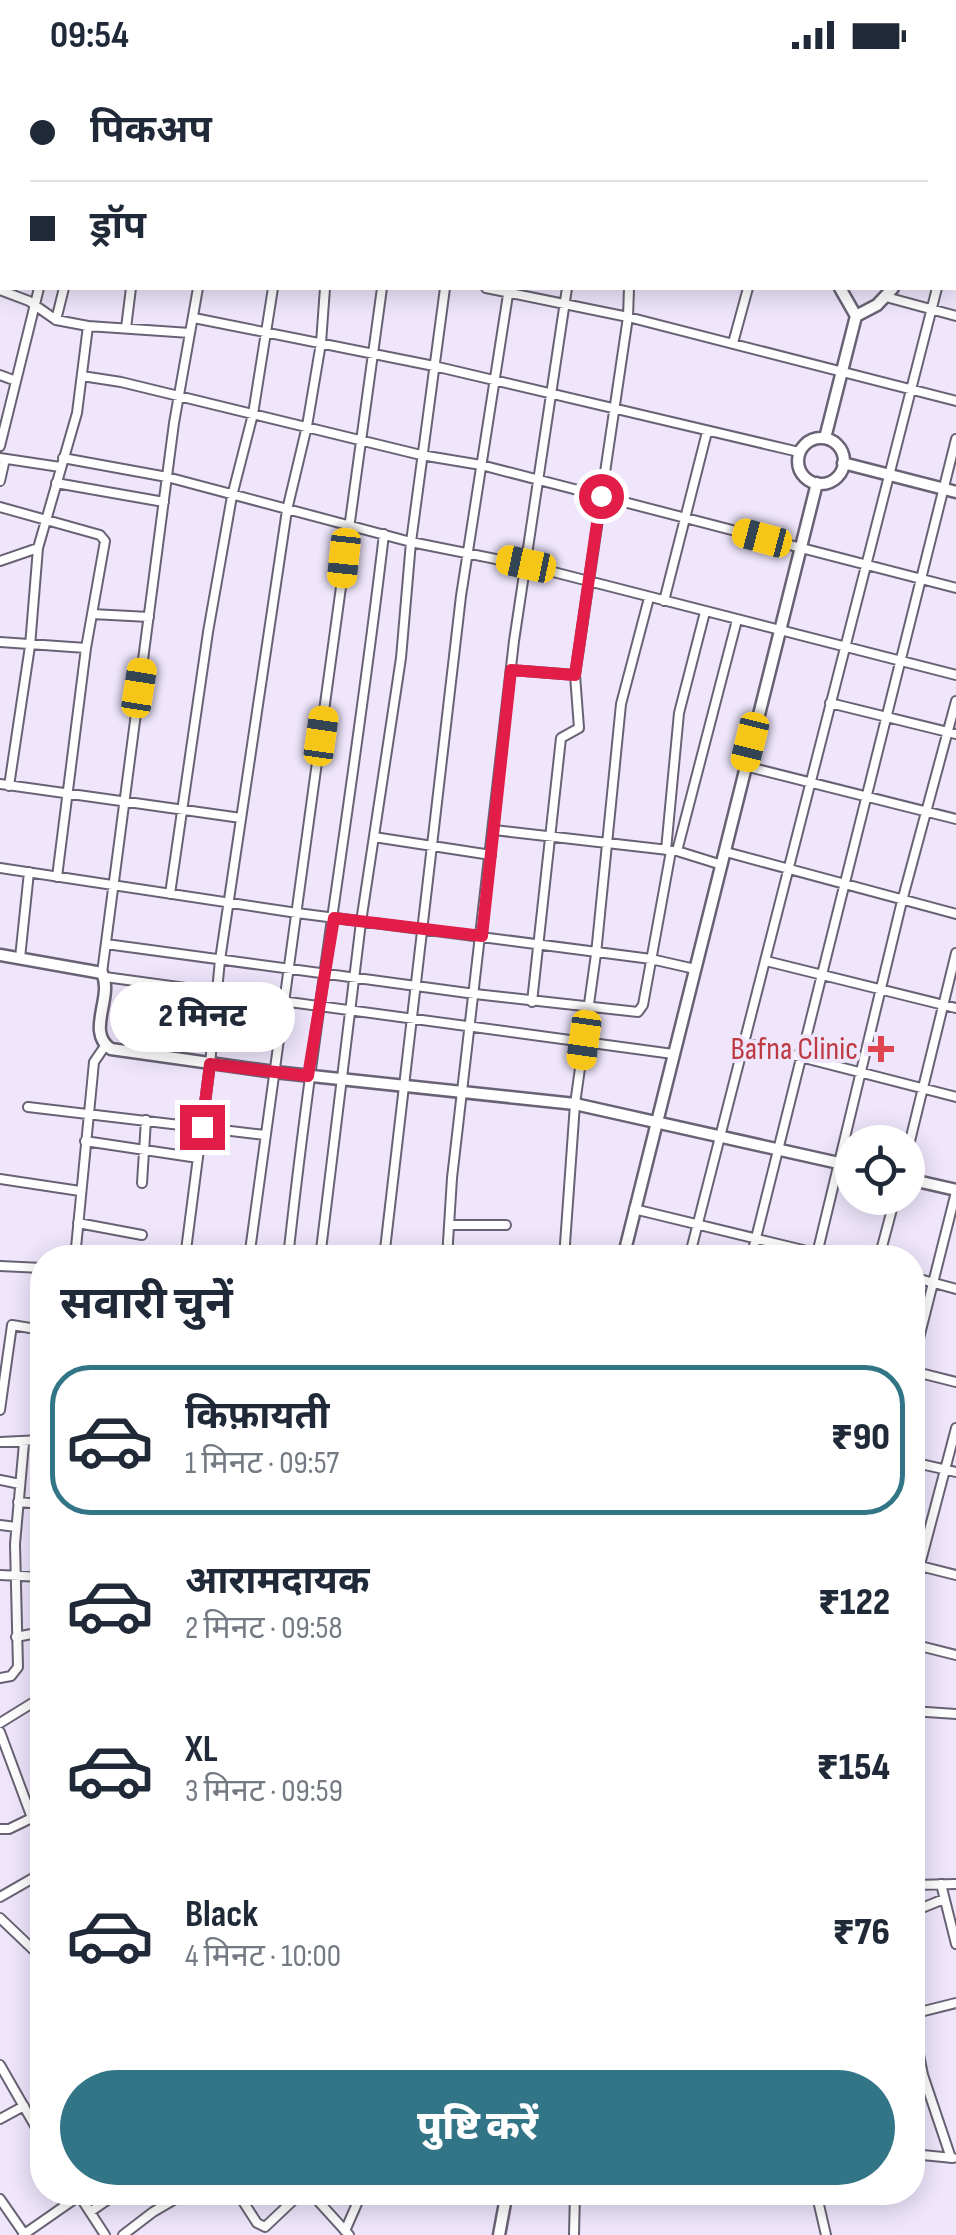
<!DOCTYPE html>
<html lang="hi">
<meta charset="utf-8">
<style>
:root{--surface:#fff;--page:#f2f2f3;--text:#1f2937;--muted:#747a83;--line:#e0e1e3;--accent:#327586}
body{margin:0;font-family:"Sofia Sans Condensed","Noto Sans Devanagari",sans-serif;background:var(--page);color:var(--text);height:100vh;display:flex;flex-direction:column;font-size:38px;white-space:nowrap}
*{box-sizing:border-box;margin:0}
p{font-size:32px;color:var(--muted)}
.icon{flex:none;width:55px;height:55px;fill:none;stroke:currentColor;stroke-width:2;stroke-linecap:round;stroke-linejoin:round}
.map{position:relative;flex:1;overflow:hidden}
.details{position:absolute;left:30px;top:1175px;width:895px;height:960px;display:flex;flex-direction:column;background:var(--surface);border-radius:40px;box-shadow:0 5px 25px #0003}
.details>*{flex:none}
.top-card{position:absolute;left:0px;top:0px;width:958px;height:220px;box-shadow:0 5px 25px #0003;display:grid;align-content:center;height:220px;padding:0 30px;background:var(--surface)}
.tools{position:absolute;left:835px;top:1055px;display:grid;gap:20px}
.tools a{display:grid;place-items:center;width:90px;height:90px;border-radius:50%;background:var(--surface);box-shadow:0 5px 25px #0003;font-size:50px}
.end{position:absolute;width:45px;height:45px;margin:-22px;border:12px solid #e11d48;background:#fff;box-shadow:0 0 0 5px #fff}
.from{border-radius:50%}
.bubble{position:absolute;height:70px;border-radius:35px;background:var(--surface);box-shadow:0 5px 25px #0003;font-size:32px;font-weight:800;line-height:70px;text-align:center}
.car{position:absolute;width:30px;height:60px;margin:-30px -15px;border-radius:12px;box-shadow:0 0 8px 2px #0007;background:linear-gradient(#f5c518 24%,#345 0 40%,#f5c518 0 76%,#345 0 86%,#f5c518 0)}
.top-card b{display:flex;align-items:center;gap:35px;height:95px;font-size:38px}
.top-card b+b{border-top:2px solid var(--line)}
.top-card i{width:25px;height:25px;background:var(--text)}
ul{padding:0;list-style:none}
li{display:flex;align-items:center;gap:30px;height:150px;margin:0 20px 15px;padding:0 10px;border:5px solid transparent;border-radius:40px}
li div{flex:1}
li b{display:block;font-size:38px}
li em{font-style:normal;font-weight:800}
li.current{border-color:var(--accent)}
li>.icon{width:90px;height:90px;stroke-width:1.5}
h2{padding:0 30px;font-size:45px;line-height:120px}
.button{display:flex;gap:20px;margin-top:auto;padding:20px 30px}
.button a{flex:1;height:115px;border-radius:60px;background:var(--accent);color:#fff;font-size:40px;font-weight:800;line-height:115px;text-align:center}
.status{display:flex;justify-content:space-between;align-items:center;height:70px;padding:0 50px;background:var(--surface);direction:ltr}
.status svg{height:28px;fill:currentColor}
.map>svg:first-child{display:block}
.lines{fill:none;stroke-linecap:round;stroke-linejoin:round}
.minor-casing{stroke:#696274;stroke-width:12}
.tertiary-casing{stroke:#696274;stroke-width:15}
.minor{stroke:#fff;stroke-width:8}
.tertiary{stroke:#fff;stroke-width:10}
.route{stroke:#e11d48;stroke-width:12}
.health-dot{fill:#e0444e;stroke:#efe6fc;stroke-width:4}
.labels{text-anchor:middle;dominant-baseline:central;stroke-width:8;stroke-linejoin:round;paint-order:stroke}
.health-label{font-size:32px;fill:#be3a42;stroke:#efe6fc;text-anchor:end}
</style>
<div class="status"><b>09:54</b><svg viewBox="0 0 49 12"><path d="M0 12V9h3v3zM5 12V6h3v6zM10 12V3h3v9zM15 12V0h3v12zM26 1h20v11H26zM47 4h2v5h-2z"/></svg></div>
<div class="map">
<svg width="956" height="2165" viewBox="0 0 956 2165">
<rect width="100%" height="100%" fill="#efe6fc"/>
<g class="lines">
<defs>
<path id="minor" d="M46,0L58,2
M669,0L680,2
M930,0L941,2
M115,2L116,0
M163,2L164,0
M230,2L231,0
M270,2L271,0
M318,2V0
M354,2L355,0
M410,2V0
M485,2V0
M547,2V0
M609,2L610,0
M727,2L728,0
M796,2L797,0
M855,2L856,0
M955,6H956
M0,9L2,0
M955,71H956
M0,138L2,139
M955,150L956,145
M0,209L2,198
M486,218L628,247L956,331
M0,220L29,231L56,250L88,256L190,263
M886,227L956,246
M194,248L434,296L799,382
M56,250L64,218
M126,258L131,218
M733,273L748,218
M0,305L16,311
M82,306L121,312L421,385L481,395L956,518
M0,376L39,218
M0,388L60,397
M63,388L167,407L411,472L526,495L956,605
M0,411L5,389
M56,413L164,432
M0,437L100,465L105,471L86,578L57,807
M0,491L38,478
M664,531L707,362
M92,544L149,547
M0,572L86,578
M511,600L575,605
M830,633L956,664
M745,696L956,749
M0,714L241,748
M9,716L30,576L38,478L77,343L88,256
M494,760L677,781L722,795
M374,767L491,785
M666,780L679,643L705,542
M677,781L737,550
M726,782L956,844
M0,798L297,843L651,889L695,899
M170,824L208,562L232,426L253,344L273,218
M106,874L475,924L638,942L643,935L671,781
M20,888L29,802
M766,891L956,938
M102,903L174,353L198,218
M105,907L673,984
M532,932L561,668L579,658L575,605L628,247L629,218
M746,973L956,1027
M28,1037L265,1065
M85,1071L198,1088
M908,1079L956,883
M0,1109L80,1121
M142,1113L146,1050
M634,1139L836,1188
M78,1153L142,1165
M449,1155H506
M75,1188L94,992L105,976
M185,1188L210,994L220,890L287,440L307,356L321,273L325,218
M249,1188L382,218
M288,1188C314,946 356,706 384,464
M320,1188L361,852L401,588L411,472L445,218
M384,1188L461,526L509,218
M447,1188L452,1108L514,571L567,218
M564,1188L575,1034L596,884L621,634L649,528
M689,1188L937,218
M751,1188L956,369
M816,1188L902,831L956,631
M879,1188L895,1128
M0,1196L42,1198
M912,1207L956,1219
M912,1296L956,1122
M912,1301L956,1312
M0,1340L12,1255L42,1260
M0,1372L42,1370
M912,1392L956,1402
M0,1410L20,1414
M18,1432L42,1434
M0,1455L16,1457
M912,1494L956,1505
M0,1505L42,1507
M912,1525L956,1358
M16,1567L42,1562
M912,1574L956,1585
M0,1608L11,1606L18,1597L15,1474L24,1373
M912,1641L956,1644
M0,1653L42,1627
M0,1662L32,1748
M0,1759H9L42,1743
M941,1814L956,1874
M912,1815L956,1814
M0,1827L42,1803
M912,1842L944,1829
M0,1848L42,1888
M912,1944L956,1933
M912,1949L923,2005L951,2088
M0,1995L42,2068
M0,2049L24,2036
M912,2084L953,2088
M77,2122L105,2165
M237,2122L257,2153L265,2157L302,2122
M310,2122L349,2165
M816,2122L826,2165
M0,2129L25,2165
M90,2142L119,2122
M345,2161L362,2122
M23,2165L79,2126
M123,2165L153,2142L187,2122
M574,2165L575,2122"/>
<path id="tertiary" d="M924,2L925,0
M856,246L877,235L893,218
M825,368L856,246L840,218
M798 391a23 23 0 1 1 46 0a23 23 0 1 1-46 0Z
M843,393L956,422
M0,885L102,903C114,927 85,962 111,979L274,1002L575,1034L852,1096
M908,1109L956,1120
M623,1188L817,413
M499,2165L507,2122"/>
</defs>
<!-- minor casing -->
<use href="#minor" class="minor-casing"/>
<!-- tertiary casing -->
<use href="#tertiary" class="tertiary-casing"/>
<!-- minor -->
<use href="#minor" class="minor"/>
<!-- tertiary -->
<use href="#tertiary" class="tertiary"/>
</g>
<g class="lines">
<!-- route -->
<path class="route" d="M202,1057L210,994L308,1006L334,848L482,866L511,600L575,605L601,426"/>
</g>
<!-- markers -->
<path class="health-dot" d="M876 964h10v10h10v10h-10v10h-10v-10h-10v-10h10z"/>
<g class="labels">
<!-- health labels -->
<g class="health-label">
<text x="858" y="979">Bafna Clinic</text>
</g>
</g>
</svg>
<div class="tools">
<a><svg class="icon" aria-label="locate" viewBox="0 0 24 24"><circle cx="12" cy="12" r="6"/><path d="M12 2v4M12 18v4M2 12h4M18 12h4"/></svg></a>
</div>
<i class="end from" style="left:601px;top:426px"></i>
<i class="end" style="left:202px;top:1057px"></i>
<div class="bubble" style="left:110px;top:912px;width:185px">2 मिनट</div>
<i class="car" style="left:762px;top:468px;rotate:285deg"></i>
<i class="car" style="left:344px;top:488px;rotate:186deg"></i>
<i class="car" style="left:526px;top:494px;rotate:282deg"></i>
<i class="car" style="left:139px;top:618px;rotate:9deg"></i>
<i class="car" style="left:321px;top:666px;rotate:8deg"></i>
<i class="car" style="left:750px;top:672px;rotate:194deg"></i>
<i class="car" style="left:584px;top:970px;rotate:188deg"></i>
<div class="top-card">
<b><i class="from"></i>पिकअप</b>
<b><i></i>ड्रॉप</b>
</div>
<section class="details">
<h2>सवारी चुनें</h2>
<ul>
<li class="current"><svg class="icon" aria-label="car" viewBox="0 0 24 24"><path d="M5 17H2v-5l4-1 3-4h7l3 4 3 1v5h-3M9 17h6M6 11h13"/><circle cx="7" cy="17" r="2"/><circle cx="17" cy="17" r="2"/></svg><div><b>किफ़ायती</b><p>1 मिनट · 09:57</p></div><em>₹90</em></li>
<li><svg class="icon" aria-label="car" viewBox="0 0 24 24"><path d="M5 17H2v-5l4-1 3-4h7l3 4 3 1v5h-3M9 17h6M6 11h13"/><circle cx="7" cy="17" r="2"/><circle cx="17" cy="17" r="2"/></svg><div><b>आरामदायक</b><p>2 मिनट · 09:58</p></div><em>₹122</em></li>
<li><svg class="icon" aria-label="car" viewBox="0 0 24 24"><path d="M5 17H2v-5l4-1 3-4h7l3 4 3 1v5h-3M9 17h6M6 11h13"/><circle cx="7" cy="17" r="2"/><circle cx="17" cy="17" r="2"/></svg><div><b>XL</b><p>3 मिनट · 09:59</p></div><em>₹154</em></li>
<li><svg class="icon" aria-label="car" viewBox="0 0 24 24"><path d="M5 17H2v-5l4-1 3-4h7l3 4 3 1v5h-3M9 17h6M6 11h13"/><circle cx="7" cy="17" r="2"/><circle cx="17" cy="17" r="2"/></svg><div><b>Black</b><p>4 मिनट · 10:00</p></div><em>₹76</em></li>
</ul>
<div class="button"><a>पुष्टि करें</a></div>
</section>
</div>
